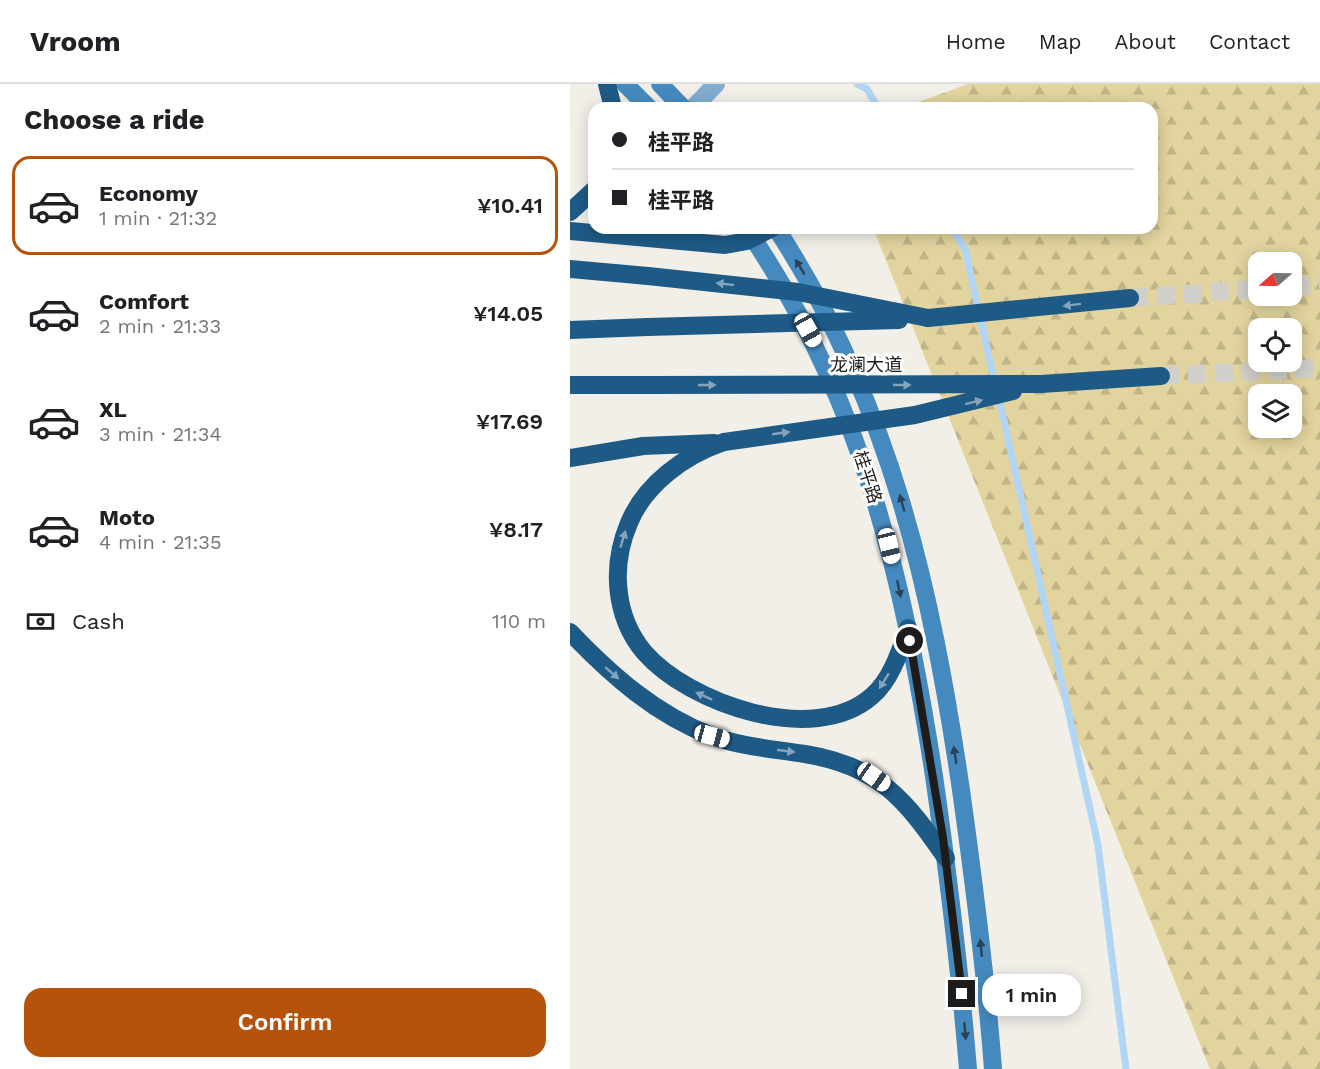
<!DOCTYPE html>
<meta charset="utf-8">
<style>
:root{--surface:#fff;--page:#f2f2f2;--text:#202124;--muted:#757577;--line:#e0e0e0;--accent:#b45309}
body{margin:0;font-family:"Work Sans","Noto Sans SC",sans-serif;background:var(--page);color:var(--text);height:100vh;display:flex;flex-direction:column;font-size:22px;white-space:nowrap}
*{box-sizing:border-box;margin:0}
p{font-size:20px;color:var(--muted)}
.icon{flex:none;width:33px;height:33px;fill:none;stroke:currentColor;stroke-width:2;stroke-linecap:round;stroke-linejoin:round}
.map{position:relative;flex:1;overflow:hidden}
.panel{display:flex;flex-direction:column;background:var(--surface);width:570px}
.panel>*{flex:none}
.top-card{position:absolute;left:18px;top:18px;width:570px;height:132px;border-radius:18px;box-shadow:0 3px 15px #0003;display:grid;align-content:center;height:132px;padding:0 24px;background:var(--surface)}
.needle{width:39px;rotate:250deg}
.controls{position:absolute;left:678px;top:168px;display:grid;gap:12px}
.controls a{display:grid;place-items:center;width:54px;height:54px;border-radius:12px;background:var(--surface);box-shadow:0 3px 15px #0003;font-size:30px}
.end{position:absolute;width:27px;height:27px;margin:-14px;border:8px solid #1d1c1a;background:#fff;box-shadow:0 0 0 3px #fff}
.from{border-radius:50%}
.bubble{position:absolute;height:42px;border-radius:18px;background:var(--surface);box-shadow:0 3px 15px #0003;font-size:20px;font-weight:600;line-height:42px;text-align:center}
.car{position:absolute;width:18px;height:36px;margin:-18px -9px;border-radius:8px;box-shadow:0 0 4px 2px #0007;background:linear-gradient(#fff 24%,#345 0 40%,#fff 0 76%,#345 0 86%,#fff 0)}
.top-card b{display:flex;align-items:center;gap:21px;height:57px;font-size:22px}
.top-card b+b{border-top:2px solid var(--line)}
.top-card i{width:15px;height:15px;background:var(--text)}
ul{padding:0;list-style:none}
li{display:flex;align-items:center;gap:18px;height:99px;margin:0 12px 9px;padding:0 12px;border:3px solid transparent;border-radius:18px}
li div{flex:1}
li b{display:block;font-size:22px}
li em{font-style:normal;font-weight:600}
li.active{border-color:var(--accent)}
li>.icon{width:54px;height:54px;stroke-width:1.5}
h2{padding:0 24px;font-size:27px;line-height:72px}
.pay{display:flex;align-items:center;gap:15px;height:66px;padding:0 24px;font-size:22px}
.pay p{margin-inline-start:auto}
.button{display:flex;gap:12px;margin-top:auto;padding:12px 24px}
.button a{flex:1;height:69px;border-radius:18px;background:var(--accent);color:#fff;font-size:24px;font-weight:600;line-height:69px;text-align:center}
header{display:flex;align-items:center;gap:36px;box-sizing:border-box;height:84px;padding:0 30px;background:var(--surface);border-bottom:2px solid var(--line)}
header strong{font-size:28px}
nav{display:flex;gap:33px;margin-inline-start:auto;font-size:21px}
main{display:flex;flex:1;min-height:0}
.map>svg:first-child{display:block}
.forest{fill:url(#forest-firs);fill-rule:evenodd}
.lines{fill:none;stroke-linecap:round;stroke-linejoin:round}
.stream{stroke:#b1d5f5;stroke-width:7}
.highway-tunnel{stroke:#d1cfc9;stroke-width:18;stroke-dasharray:18 9;stroke-linecap:butt}
.street{stroke:#81acd0;stroke-width:18}
.secondary{stroke:#458abf;stroke-width:18}
.highway{stroke:#1e5a86;stroke-width:18}
.highway-bridge{stroke:#1e5a86;stroke-width:18}
.oneway{fill:#2b4254}
.oneway2{fill:#83a4bc}
.route{stroke:#1d1c1a;stroke-width:8}
.labels{text-anchor:middle;dominant-baseline:central;stroke-width:6;stroke-linejoin:round;paint-order:stroke}
.street-label{font-size:18px;fill:#1d1c1a;stroke:#fff}
</style>
<header>
<strong>Vroom</strong>
<nav><a>Home</a><a>Map</a><a>About</a><a>Contact</a></nav>
</header>
<main>
<section class="panel">
<h2>Choose a ride</h2>
<ul>
<li class="active"><svg class="icon" aria-label="car" viewBox="0 0 24 24"><path d="M5 17H2v-5l4-1 3-4h7l3 4 3 1v5h-3M9 17h6M6 11h13"/><circle cx="7" cy="17" r="2"/><circle cx="17" cy="17" r="2"/></svg><div><b>Economy</b><p>1 min · 21:32</p></div><em>¥10.41</em></li>
<li><svg class="icon" aria-label="car" viewBox="0 0 24 24"><path d="M5 17H2v-5l4-1 3-4h7l3 4 3 1v5h-3M9 17h6M6 11h13"/><circle cx="7" cy="17" r="2"/><circle cx="17" cy="17" r="2"/></svg><div><b>Comfort</b><p>2 min · 21:33</p></div><em>¥14.05</em></li>
<li><svg class="icon" aria-label="car" viewBox="0 0 24 24"><path d="M5 17H2v-5l4-1 3-4h7l3 4 3 1v5h-3M9 17h6M6 11h13"/><circle cx="7" cy="17" r="2"/><circle cx="17" cy="17" r="2"/></svg><div><b>XL</b><p>3 min · 21:34</p></div><em>¥17.69</em></li>
<li><svg class="icon" aria-label="car" viewBox="0 0 24 24"><path d="M5 17H2v-5l4-1 3-4h7l3 4 3 1v5h-3M9 17h6M6 11h13"/><circle cx="7" cy="17" r="2"/><circle cx="17" cy="17" r="2"/></svg><div><b>Moto</b><p>4 min · 21:35</p></div><em>¥8.17</em></li>
</ul>
<div class="pay"><svg class="icon" aria-label="cash" viewBox="0 0 24 24"><path d="M3 7h18v10H3z"/><circle cx="12" cy="12" r="2"/></svg>Cash<p>110 m</p></div>
<div class="button"><a>Confirm</a></div>
</section>
<div class="map">
<svg width="750" height="985" viewBox="0 0 750 985">
<defs>
<pattern id="forest-firs" width="22" height="20" patternUnits="userSpaceOnUse" patternTransform="scale(1.5)"><rect width="22" height="20" fill="#e2d49e"/><path d="M5 1l3.5 6h-7zM16 11l3.5 6h-7z" fill="#c1b588"/></pattern>
</defs>
<rect width="100%" height="100%" fill="#f1efe8"/>
<!-- forest -->
<path class="forest" d="M398,0H750V985H640L303,144H582V24H332ZM688,178H722V212H688ZM688,244H722V278H688ZM688,310H722V344H688Z"/>
<g class="lines">
<!-- stream -->
<path class="stream" d="M287,0L297,5L308,24
M382,144L395,165L425,300
M428,310L528,761L556,985"/>
<!-- highway-tunnel -->
<path class="highway-tunnel" d="M722,203L750,200
M560,214L688,205
M591,292L750,284"/>
<!-- street -->
<path class="street" d="M123,24L146,0"/>
<!-- secondary -->
<path class="secondary" d="M55,0L79,24
M90,0L113,24
M176,144C292,313 333,493 364,692C378,790 390,887 398,985
M206,144C320,319 361,502 391,706C404,799 416,892 423,985"/>
<!-- highway -->
<path class="highway" d="M37,0L43,24
M0,128L24,106
M0,147L155,161L177,157L202,144
M0,185L78,192
M358,234L560,214
M0,246L78,243
M471,300L591,292
M0,301H79
M154,358C115,371 75,400 59,439C41,481 44,532 74,568C119,620 244,663 302,612C321,596 330,567 338,544
M0,374L73,362L144,359
M0,548C41,591 86,631 142,652C172,663 204,665 235,670C309,682 335,715 376,774"/>
<!-- highway-bridge -->
<path class="highway-bridge" d="M78,192L228,208L358,234
M78,243L329,236
M79,301L471,300
M154,358L345,331L443,307"/>
</g>
<!-- one-way arrows -->
<defs><path id="oneway-solid" d="M-6-.8H1V-3.2L6.5 0L1 3.2V.8H-6Z" transform="scale(1.5)"/></defs>
<g class="oneway">
<use href="#oneway-solid" transform="translate(230 183) rotate(-121)"/>
<use href="#oneway-solid" transform="translate(332 419) rotate(-106)"/>
<use href="#oneway-solid" transform="translate(329 505) rotate(78)"/>
<use href="#oneway-solid" transform="translate(385 671) rotate(-99)"/>
<use href="#oneway-solid" transform="translate(411 864) rotate(-96)"/>
<use href="#oneway-solid" transform="translate(395 947) rotate(85)"/>
</g>
<g class="oneway2">
<use href="#oneway-solid" transform="translate(155 200) rotate(-174)"/>
<use href="#oneway-solid" transform="translate(502 221) rotate(173)"/>
<use href="#oneway-solid" transform="translate(137 301)"/>
<use href="#oneway-solid" transform="translate(332 301)"/>
<use href="#oneway-solid" transform="translate(404 318) rotate(-14)"/>
<use href="#oneway-solid" transform="translate(211 349) rotate(-8)"/>
<use href="#oneway-solid" transform="translate(53 455) rotate(-73)"/>
<use href="#oneway-solid" transform="translate(42 589) rotate(41)"/>
<use href="#oneway-solid" transform="translate(314 597) rotate(122)"/>
<use href="#oneway-solid" transform="translate(134 612) rotate(-156)"/>
<use href="#oneway-solid" transform="translate(216 667) rotate(8)"/>
</g>
<g class="lines">
<!-- route -->
<path class="route" d="M340,557L373,754L392,910"/>
</g>
<g class="labels">
<!-- street labels -->
<g class="street-label">
<text x="296" y="280">龙澜大道</text>
<text transform="translate(298 393) rotate(72)">桂平路</text>
</g>
</g>
</svg>
<div class="controls">
<a><svg class="needle" viewBox="-14 -14 28 28"><path d="M0-13l5 13h-10z" fill="#e53935"/><path d="M0 13l5-13h-10z" fill="#757577"/></svg></a>
<a><svg class="icon" aria-label="locate" viewBox="0 0 24 24"><circle cx="12" cy="12" r="6"/><path d="M12 2v4M12 18v4M2 12h4M18 12h4"/></svg></a>
<a><svg class="icon" aria-label="layers" viewBox="0 0 24 24"><path d="M12 4l9 5-9 5-9-5zM3 14l9 5 9-5"/></svg></a>
</div>
<i class="end from" style="left:340px;top:557px"></i>
<i class="end" style="left:392px;top:910px"></i>
<div class="bubble" style="left:412px;top:890px;width:99px">1 min</div>
<i class="car" style="left:238px;top:246px;rotate:151deg"></i>
<i class="car" style="left:319px;top:462px;rotate:166deg"></i>
<i class="car" style="left:142px;top:652px;rotate:105deg"></i>
<i class="car" style="left:304px;top:693px;rotate:125deg"></i>
<div class="top-card">
<b><i class="from"></i>桂平路</b>
<b><i></i>桂平路</b>
</div>
</div>
</main>
